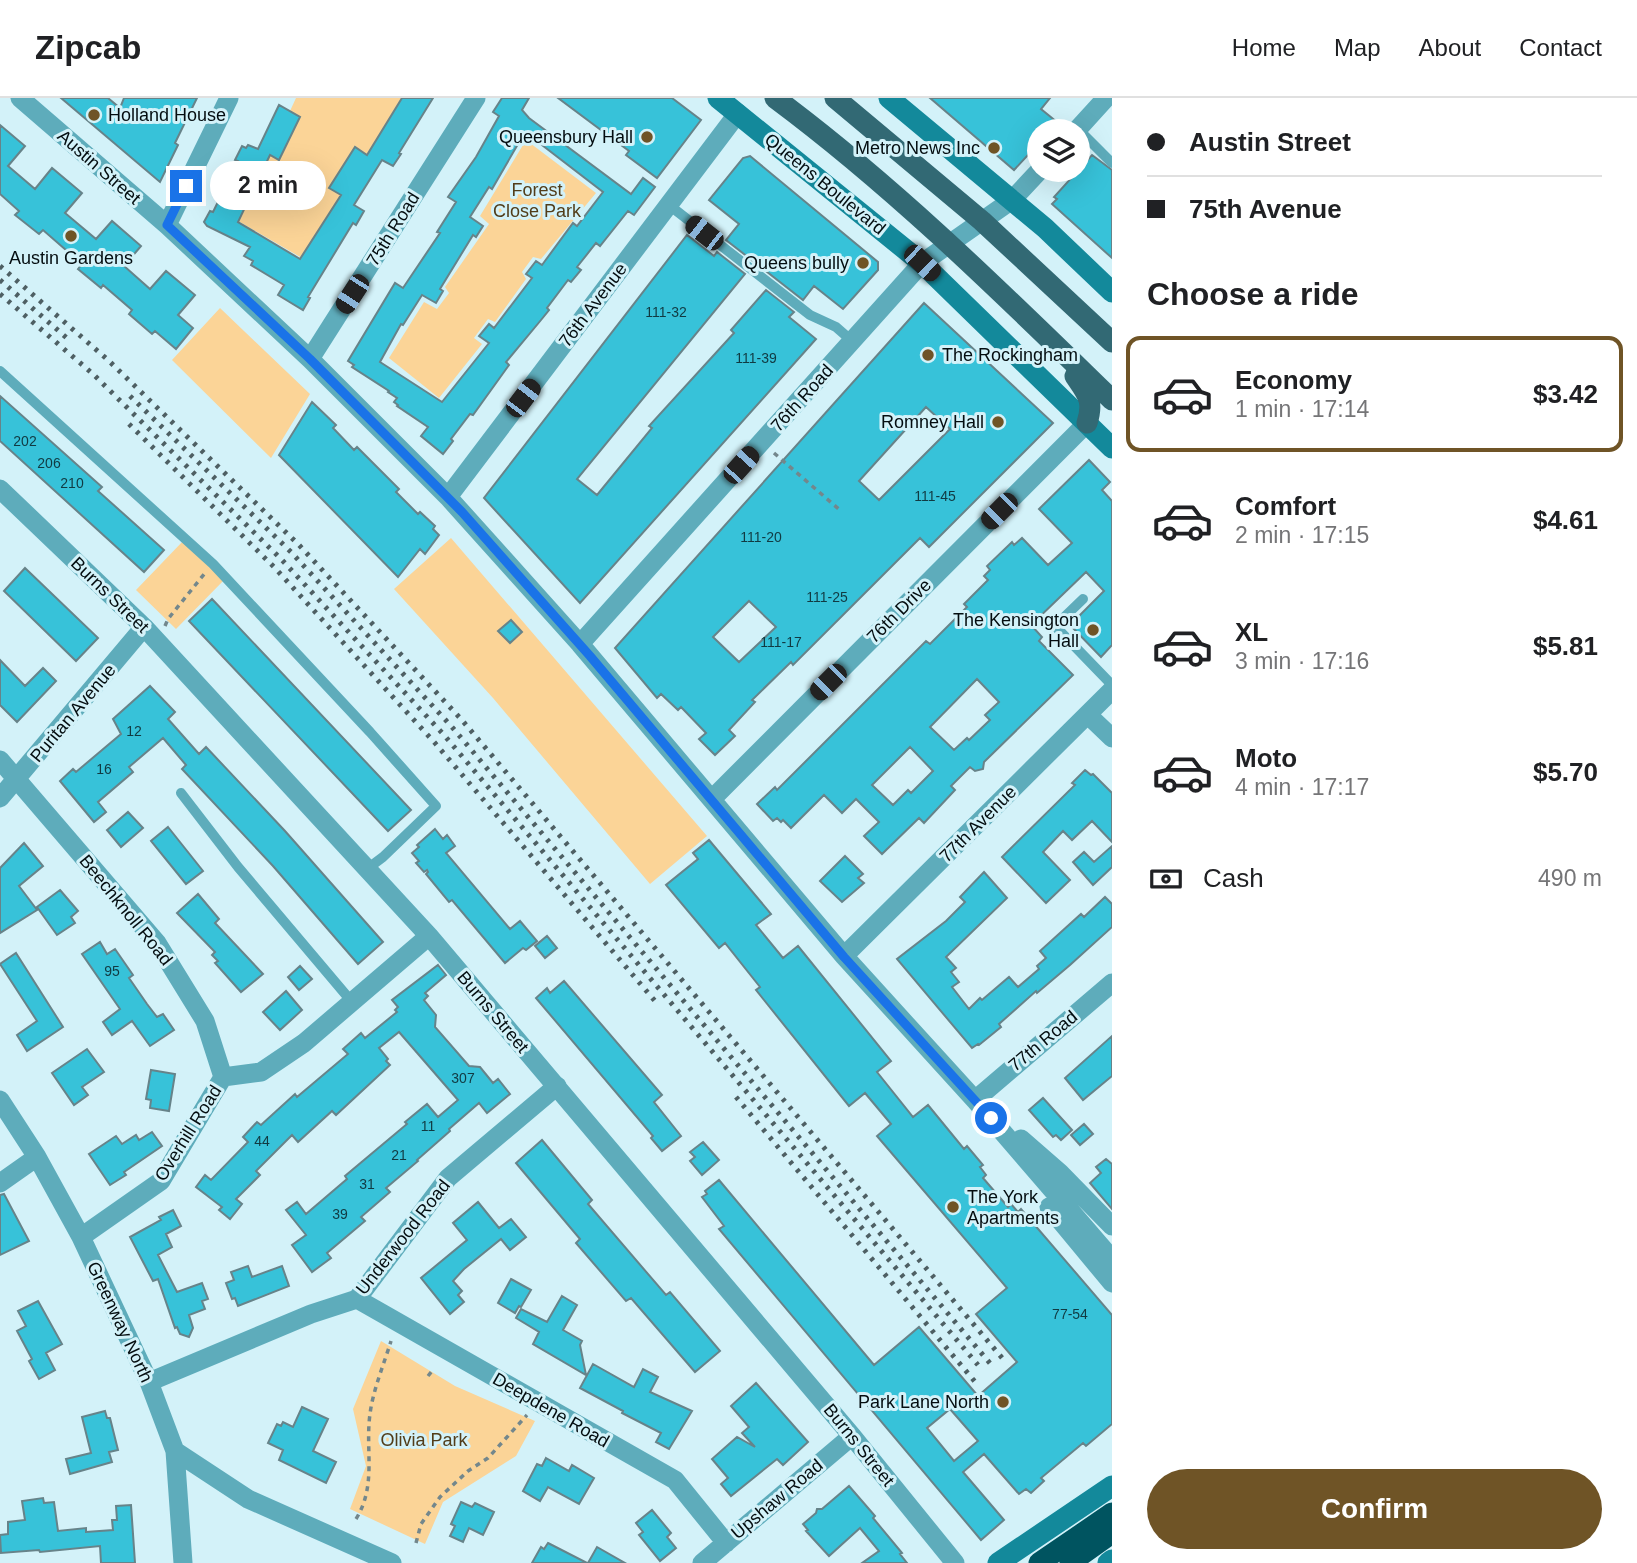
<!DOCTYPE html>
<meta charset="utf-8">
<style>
:root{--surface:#fff;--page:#f2f2f2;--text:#202124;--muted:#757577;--line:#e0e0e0;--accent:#6f5426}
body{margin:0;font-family:Helvetica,sans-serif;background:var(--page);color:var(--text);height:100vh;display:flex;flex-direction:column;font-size:26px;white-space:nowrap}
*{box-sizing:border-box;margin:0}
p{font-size:23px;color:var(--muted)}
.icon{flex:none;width:38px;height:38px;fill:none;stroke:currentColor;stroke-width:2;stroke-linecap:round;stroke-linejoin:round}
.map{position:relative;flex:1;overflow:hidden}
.drawer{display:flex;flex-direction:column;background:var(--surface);width:525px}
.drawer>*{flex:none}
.hud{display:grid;align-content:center;height:154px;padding:0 35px;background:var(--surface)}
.controls{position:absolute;left:1027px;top:21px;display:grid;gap:14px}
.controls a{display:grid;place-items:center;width:63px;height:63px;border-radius:50%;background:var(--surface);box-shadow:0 7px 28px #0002;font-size:35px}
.end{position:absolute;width:32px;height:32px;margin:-16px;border:9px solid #1a73e8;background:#fff;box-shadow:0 0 0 4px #fff}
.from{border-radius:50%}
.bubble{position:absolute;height:49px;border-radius:24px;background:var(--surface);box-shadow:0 7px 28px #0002;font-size:23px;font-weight:700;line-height:49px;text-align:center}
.car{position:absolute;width:21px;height:42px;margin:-21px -10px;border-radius:9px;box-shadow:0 0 5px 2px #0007;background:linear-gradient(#222 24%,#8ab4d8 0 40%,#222 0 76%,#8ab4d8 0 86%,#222 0)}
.hud b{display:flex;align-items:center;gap:24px;height:66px;font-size:26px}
.hud b+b{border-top:2px solid var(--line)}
.hud i{width:18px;height:18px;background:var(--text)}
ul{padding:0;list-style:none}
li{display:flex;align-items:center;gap:21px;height:116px;margin:0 14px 10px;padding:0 21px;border:4px solid transparent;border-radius:14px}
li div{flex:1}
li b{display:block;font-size:26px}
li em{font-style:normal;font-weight:700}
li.active{border-color:var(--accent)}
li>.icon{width:63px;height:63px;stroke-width:1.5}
h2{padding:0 35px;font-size:32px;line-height:84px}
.pay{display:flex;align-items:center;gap:18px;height:77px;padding:0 35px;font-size:26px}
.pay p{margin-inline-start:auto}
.action{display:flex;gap:14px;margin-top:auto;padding:14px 35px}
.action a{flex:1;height:80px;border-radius:42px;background:var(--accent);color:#fff;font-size:28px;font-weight:700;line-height:80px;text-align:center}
header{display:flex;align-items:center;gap:42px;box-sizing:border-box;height:98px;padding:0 35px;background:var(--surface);border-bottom:2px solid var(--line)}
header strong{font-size:33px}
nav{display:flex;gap:38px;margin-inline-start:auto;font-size:24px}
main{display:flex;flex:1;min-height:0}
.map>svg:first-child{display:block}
.green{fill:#fbd497}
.building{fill:#37c2d9;stroke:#678389;stroke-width:2;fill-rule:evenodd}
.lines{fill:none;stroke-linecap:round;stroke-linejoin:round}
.path{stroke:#73878c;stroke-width:3.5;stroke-dasharray:5 5;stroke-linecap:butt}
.lane{stroke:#5eacbb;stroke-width:10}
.street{stroke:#5eacbb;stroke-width:19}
.secondary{stroke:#13899b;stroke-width:21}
.primary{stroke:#326974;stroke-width:21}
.highway{stroke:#005460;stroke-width:21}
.rail{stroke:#4e5f63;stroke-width:5;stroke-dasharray:3.5 7;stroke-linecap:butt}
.route{stroke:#1a73e8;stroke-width:9}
.poi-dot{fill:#6f5426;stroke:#d3f2f9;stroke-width:2.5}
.labels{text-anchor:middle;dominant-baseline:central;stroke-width:6;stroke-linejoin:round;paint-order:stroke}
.number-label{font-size:14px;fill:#113a42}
.poi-label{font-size:18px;fill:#040d10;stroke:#d3f2f9;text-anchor:end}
.street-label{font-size:18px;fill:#040d10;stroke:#d3f2f9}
.park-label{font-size:18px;fill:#523d19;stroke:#d3f2f9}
</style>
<header>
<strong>Zipcab</strong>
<nav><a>Home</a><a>Map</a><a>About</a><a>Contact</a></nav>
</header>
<main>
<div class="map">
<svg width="1112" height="1465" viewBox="0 0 1112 1465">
<rect width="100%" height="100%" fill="#d3f2f9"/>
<!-- green -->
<path class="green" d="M296,0H402L367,57L355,49L330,89L341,97L302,160L238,123L270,57L280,61L300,19L290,13Z
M526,42L596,95L541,161L533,159L522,174L526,181L495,224L488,221L474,240L482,246L439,300L389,260L424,204L437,211L449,195L445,189L489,126L480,118Z
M220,210L310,296L271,360L172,262Z
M451,440L707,738L650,786L493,600L394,491Z
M184,442L225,481L176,531L136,492Z
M381,1243L455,1288L535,1323L516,1358L443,1404L425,1446L350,1411L366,1368L353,1311Z"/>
<!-- building -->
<path class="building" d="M61,0H108L120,10L124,0H197L175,45L178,47L160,84Z
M402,0H433L399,55L401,56L393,68L382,62L354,107L364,113L356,127L353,125L308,199L310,200L303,212L278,197L284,187L251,167L253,163L244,158L250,149L207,128L204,124L210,113L213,114L238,63L235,62L242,48L246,50L248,47L258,51L279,7L300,19L279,62L270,57L238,124L300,161L341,97L329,90L355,49L367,57Z
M502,0H529L522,12L529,20L631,96L643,80L655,89L634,117L628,113L600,148L596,145L577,169L581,172L571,184L568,182L547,210L549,212L541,222L506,264L509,267L473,317L470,316L451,341L453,343L443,356L421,338L428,329L397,308L398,307L394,304L397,300L388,294L389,293L352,269L354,267L348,263L395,185L403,190L440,135L437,134L456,104L448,99L476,59L499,18L493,14ZM525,34L603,94L577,128L573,125L542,167L536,163L526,176L532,180L494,230L489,226L479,238L489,245L442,304L380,264L401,226L403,227L422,197L436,205L443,193L440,191L473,137L476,139L483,128L470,119L489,89L492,91Z
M558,0H672L701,22L657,80L626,57L629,53Z
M930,0H1050L1041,11L1057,24L1049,33H1040V44L1014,72Z
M0,27L25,48L8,68L35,91L52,70L82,95L65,115L96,141L112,123L141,148L124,168L150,191L166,173L195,197L178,217L193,230L176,251L155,233L152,236L129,216L132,212L103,187L101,190L78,171L82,166L43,132L39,136L15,117L19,113L0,96Z
M1092,57L1112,72V160L1052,106L1057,101L1054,99Z
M750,58L878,164V172L843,211L814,188L803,202L726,142L739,126L709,102L743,60Z
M687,137L714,158L717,154L745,176L577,381L597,397L652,330L649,328L734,235L731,232L766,192L794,214L789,219L816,241L580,505L484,400Z
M924,205L1053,325L929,449L920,440L793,567L791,564L752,602L755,604L729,632L735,638L715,657L699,641L706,635L681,609L678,612L661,596L657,600L615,550ZM926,309L950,331L879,402L859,383ZM749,503L776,529L739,564L713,539Z
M0,298L102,389L98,393L164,452L144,474L0,343Z
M312,304L336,327L333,330L354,352L357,349L399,391L396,394L418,416L420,414L435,428L433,431L439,437L425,456L420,451L398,479L279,357Z
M1089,362L1110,384L1102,392L1112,403V547L1101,559L1070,527L1104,493L1086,474L1031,527L1042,539L1039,543L1073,577L984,664L983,671L975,673L970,669L951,688L955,692L924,725L919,720L882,756L864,738L879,724L856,701L842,715L824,697L791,730L783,722L781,724L777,720L773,723L757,706L775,689L777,692L926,543L930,546L967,509L964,506L988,482L984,478L990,472L987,468L1012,444L1014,447L1022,440L1048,467L1072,445L1039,411ZM977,581L999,604L985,617L990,622L969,642L967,640L954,652L930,629ZM910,649L933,673L911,695L908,692L893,707L872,687Z
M25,470L98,540L76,563L4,493Z
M212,501L411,712L388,733L189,523Z
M511,522L522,534L510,545L498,533Z
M0,562L25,588L43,570L56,583L17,624L0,607Z
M150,588L175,614L168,621L199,656L206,649L285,733L383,844L358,866L273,768L182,671L186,667L163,640L129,669L133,674L98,704L106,714L94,724L60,683L73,671L76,674L121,636L113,621Z
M1085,672L1091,677L1093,676L1112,695V744L1092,723L1072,742L1063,733L1043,754L1070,782L1046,805L1002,759L1075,687L1072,685Z
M128,714L143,730L121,749L107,732Z
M168,729L203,773L186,786L151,743Z
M435,731L443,741L447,737L455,748L446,755L510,831L520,823L537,843L526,852L523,850L505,865L452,802L449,804L426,776L428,774L427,772L424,774L416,765L419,763L412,755L419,749L417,747Z
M709,742L771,816L756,827L783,860L798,848L891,963L877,974L913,1019L928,1007L964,1051L967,1048L983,1067L980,1069L986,1077L983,1080L1008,1109L1011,1106L1018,1114L1021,1111L1112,1217V1326L1086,1348L1083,1345L1041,1380L1044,1383L1031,1395L1026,1391L1019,1396L984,1356L963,1374L1004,1422L981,1442L719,1131L724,1128L702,1099L707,1096L705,1093L719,1082L874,1267L919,1229L978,1298L1017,1264L976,1216L1007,1190L877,1038L891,1026L865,995L849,1008L756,892L760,889L725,845L719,850L666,787L698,761L693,755ZM950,1311L978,1343L954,1363L927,1330Z
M24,745L43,768L19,788L37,812L0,835V770Z
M1112,748V769L1093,787L1073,764L1084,754L1094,764Z
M845,758L863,776L858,780L864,785L842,804L820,783Z
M984,774L1007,800L946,859L956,870L951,874L959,884L952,889L969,911L980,900L982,902L1009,879L1018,889L1039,871L1037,868L1046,860L1040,853L1081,816L1084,819L1105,799L1112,806V829L1070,867L1037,895L1036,893L999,926L1001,929L979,947L978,946L972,950L897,861L946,823L965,804L960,799Z
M60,792L78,813L71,819L75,825L57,837L37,809Z
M198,796L219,821L215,825L263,876L241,894L215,865L218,863L212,857L215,854L177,815Z
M547,838L557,850L545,860L535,848Z
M100,844L107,856L115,851L133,877L129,880L147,906L157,919L163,916L174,932L150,948L132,923L112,937L103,924L120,911L82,856Z
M16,855L63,929L27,953L17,937L37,923L0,866Z
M438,867L446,877L425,895L428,898L424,902L436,917L435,929L469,968L480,969L493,985L498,981L510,996L487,1015L479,1005L449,1031L450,1033L417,1062L418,1063L386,1090L390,1094L361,1119L365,1123L327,1155L331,1160L312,1174L292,1147L306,1137L286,1112L297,1104L306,1116L347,1081L345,1078L407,1026L405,1024L427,1006L438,1019L458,1002L399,934L379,950L388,961L386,963L390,967L336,1017L332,1013L298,1044L292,1037L256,1073L260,1077L236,1101L242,1106L230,1121L219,1112L222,1109L196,1089L205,1077L211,1082L248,1044L243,1039L257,1024L261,1027L295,996L297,999L348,956L343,951L361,935L365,940L397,914L395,912L398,909L392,902Z
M300,868L312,881L299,892L288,879Z
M564,883L662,997L654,1004L681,1038L662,1053L651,1040L653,1038L536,900L547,890L550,895Z
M286,893L302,912L280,932L263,914Z
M1112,938V978L1083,1002L1065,980Z
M87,951L104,974L82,989L88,997L74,1007L52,975Z
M151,972L175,976L169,1013L150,1010L151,1002L146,1001Z
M1043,1000L1072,1032L1061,1042L1056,1037L1053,1039L1029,1012Z
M1084,1026L1093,1036L1080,1047L1071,1037Z
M152,1034L162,1048L124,1074L126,1077L110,1087L89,1056L116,1038L122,1046L136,1037L139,1042Z
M542,1042L592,1102L588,1106L666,1197L670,1194L720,1253L695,1274L631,1200L626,1203L576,1145L580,1141L516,1065Z
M703,1044L719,1062L702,1077L690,1063L695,1059L690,1054Z
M1106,1061L1112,1066V1111L1090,1085L1101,1075L1096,1069Z
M4,1096L29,1143L0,1157V1097Z
M478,1104L499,1130L511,1121L526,1139L510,1152L501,1141L464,1171L453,1183L462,1193L458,1197L464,1204L450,1216L421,1180L467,1142L453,1125Z
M173,1112L181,1128L166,1136L172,1149L158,1157L177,1194L202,1185L208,1201L202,1203L205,1211L189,1217L193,1230L189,1239L180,1236L177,1229L175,1230L158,1181L153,1183L130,1139L161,1122L159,1119Z
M248,1168L252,1179L282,1168L289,1188L238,1208L235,1200L232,1201L226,1185L234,1182L231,1174Z
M511,1181L531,1192L521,1209L519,1208L515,1215L498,1205Z
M562,1198L577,1207L563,1232L582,1243L580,1247L586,1277L533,1246L539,1234L516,1220L521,1211L547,1224Z
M38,1203L62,1246L46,1255L55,1272L39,1281L29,1263L32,1261L17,1233L26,1228L18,1213Z
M593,1266L634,1289L643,1271L658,1279L650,1294L692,1313L669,1351L656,1344L661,1335L622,1315L623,1313L580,1290Z
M756,1285L808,1344L783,1367L777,1361L731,1398L721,1386L728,1380L712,1361L737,1339L755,1349L742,1335L749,1329L731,1308Z
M302,1309L328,1321L313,1353L336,1364L326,1385L279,1362L283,1352L268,1345L277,1326L281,1328L283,1324L293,1329Z
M105,1313L107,1320H110L118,1352L109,1354L112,1364L70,1376L66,1361L91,1355L82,1319Z
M546,1360L569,1373L572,1367L594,1380L579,1406L548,1389L540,1403L523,1393L537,1366L542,1368Z
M849,1388L875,1418L873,1420L902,1455L900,1456L907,1465H862L879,1453L860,1430L829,1458L806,1433L808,1432L803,1426L816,1415L817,1411H822Z
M43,1400L44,1405L54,1404L58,1433L86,1430V1434L113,1432L112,1422H117L116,1408L131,1407L135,1465H101L100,1448L40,1454L39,1452L1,1455L0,1437L8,1436V1424L25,1422L22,1403Z
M461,1404L472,1409L475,1405L494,1414L483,1437L469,1430L463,1444L450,1438L455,1428L451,1426Z
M652,1412L671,1435L667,1439L676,1450L660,1463L639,1437L643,1434L636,1425Z
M548,1445L587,1465H532L541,1449L544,1451Z
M597,1449L625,1465H588Z"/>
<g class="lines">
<!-- path -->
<path class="path" d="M774,355L841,413
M165,528L168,521L205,475
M428,1278L432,1273
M356,1421C377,1387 365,1352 370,1316C373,1292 384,1266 391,1243
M416,1445L421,1426L440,1399L468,1373L488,1360L527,1317"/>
<!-- lane -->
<path class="lane" d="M1078,31L1112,65
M669,107L810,217L836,229L852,243
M0,273L213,466L370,634L436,708L383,759L367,771
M1083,501L1055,528L1112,587
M181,695L238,769L352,904"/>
<!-- street -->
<path class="street" d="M20,0L167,127L310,261L448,399L580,546L844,858L975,1002L1112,1161
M1076,33L1106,0
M167,127L229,0
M310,261L476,0
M0,391L144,529L429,838L852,1338L955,1465
M448,399L738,15
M580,546L922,165L1012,102L1040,72
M1088,617L1112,640
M0,662L157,845L205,923L223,979
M0,700L144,529
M712,701L1087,325
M844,858L1112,592
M0,1002L37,1059L81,1139L149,1284L175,1353L183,1465
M975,1002L1112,885
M1021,1041L1060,1075L1112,1128
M0,1085L37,1059
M1049,1109L1112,1185
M81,1139L161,1083L223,979L261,974L304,945L429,838
M357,1201L675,1382L726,1445
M149,1284L311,1216L357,1201L448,1080L557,988
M175,1353L248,1401L392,1465
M702,1465L852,1338"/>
<!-- secondary -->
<path class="secondary" d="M718,0L922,165L1112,350
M889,0L1045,130L1112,194
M998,1465L1112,1388
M1108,1465L1112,1462"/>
<!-- primary -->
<path class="primary" d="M775,0C896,90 1004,197 1112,302
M835,0L982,123L1112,244
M1075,278C1088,297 1094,303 1087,325"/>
<!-- highway -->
<path class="highway" d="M1039,1465L1112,1415
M1070,1465L1112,1435"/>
<!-- rail -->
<path class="rail" d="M0,168L108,262L299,447L461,621L1003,1261
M0,182L68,241
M0,196L93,276L282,462L444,637L978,1267
M130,298L291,454L452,629L994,1270
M129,326L274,469L435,645L655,903
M736,999L976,1285"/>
</g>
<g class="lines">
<!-- route -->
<path class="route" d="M186,88L167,127L310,261L462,414L590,558L844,859L991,1020"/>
</g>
<!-- markers -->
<g class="poi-dot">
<circle cx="94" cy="17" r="7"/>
<circle cx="647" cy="39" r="7"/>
<circle cx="994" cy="50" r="7"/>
<circle cx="71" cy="138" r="7"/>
<circle cx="863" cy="165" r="7"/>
<circle cx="928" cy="257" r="7"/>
<circle cx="998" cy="324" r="7"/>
<circle cx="1093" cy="532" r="7"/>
<circle cx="953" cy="1109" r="7"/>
<circle cx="1003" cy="1304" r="7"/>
</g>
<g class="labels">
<!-- number labels -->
<g class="number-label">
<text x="666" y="214">111-32</text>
<text x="756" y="260">111-39</text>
<text x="25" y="343">202</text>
<text x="49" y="365">206</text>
<text x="72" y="385">210</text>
<text x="935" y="398">111-45</text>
<text x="761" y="439">111-20</text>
<text x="827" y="499">111-25</text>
<text x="781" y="544">111-17</text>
<text x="134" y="633">12</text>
<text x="104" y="671">16</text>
<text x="112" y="873">95</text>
<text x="463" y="980">307</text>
<text x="428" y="1028">11</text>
<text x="262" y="1043">44</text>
<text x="399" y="1057">21</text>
<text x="367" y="1086">31</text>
<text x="340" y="1116">39</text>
<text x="1070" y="1216">77-54</text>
</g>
<!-- poi labels -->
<g class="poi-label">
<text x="108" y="17" text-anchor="start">Holland House</text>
<text x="633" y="39">Queensbury Hall</text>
<text x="980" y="50">Metro News Inc</text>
<text x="71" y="160" text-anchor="middle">Austin Gardens</text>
<text x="849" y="165">Queens bully</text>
<text x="942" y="257" text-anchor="start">The Rockingham</text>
<text x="984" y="324">Romney Hall</text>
<text x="1079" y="522">The Kensington<tspan x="1079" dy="21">Hall</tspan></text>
<text x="967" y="1099" text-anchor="start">The York<tspan x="967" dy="21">Apartments</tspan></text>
<text x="989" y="1304">Park Lane North</text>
</g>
<!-- street labels -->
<g class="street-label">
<text transform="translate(99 69) rotate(41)">Austin Street</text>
<text transform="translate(825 86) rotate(39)">Queens Boulevard</text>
<text transform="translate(393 131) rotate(-58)">75th Road</text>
<text transform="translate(593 207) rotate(-53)">76th Avenue</text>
<text transform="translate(802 300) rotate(-48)">76th Road</text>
<text transform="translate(110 497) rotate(44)">Burns Street</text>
<text transform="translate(899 513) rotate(-45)">76th Drive</text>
<text transform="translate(73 615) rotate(-50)">Puritan Avenue</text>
<text transform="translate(978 726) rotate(-45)">77th Avenue</text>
<text transform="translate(126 812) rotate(51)">Beechknoll Road</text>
<text transform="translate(493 914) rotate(50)">Burns Street</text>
<text transform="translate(1043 943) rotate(-40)">77th Road</text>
<text transform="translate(188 1035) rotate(-58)">Overhill Road</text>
<text transform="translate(403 1139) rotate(-52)">Underwood Road</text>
<text transform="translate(120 1224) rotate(65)">Greenway North</text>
<text transform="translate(551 1312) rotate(30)">Deepdene Road</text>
<text transform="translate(859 1347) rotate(51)">Burns Street</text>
<text transform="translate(777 1401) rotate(-40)">Upshaw Road</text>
</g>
<!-- park labels -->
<g class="park-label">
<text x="537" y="92">Forest<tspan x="537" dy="21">Close Park</tspan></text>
<text x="424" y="1342">Olivia Park</text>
</g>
</g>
</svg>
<div class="controls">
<a><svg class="icon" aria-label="layers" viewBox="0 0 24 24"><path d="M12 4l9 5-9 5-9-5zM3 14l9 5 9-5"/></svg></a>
</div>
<i class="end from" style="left:991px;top:1020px"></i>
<i class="end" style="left:186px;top:88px"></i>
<div class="bubble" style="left:210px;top:63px;width:116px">2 min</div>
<i class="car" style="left:704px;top:135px;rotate:308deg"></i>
<i class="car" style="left:922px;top:165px;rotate:134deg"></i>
<i class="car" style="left:352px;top:196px;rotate:213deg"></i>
<i class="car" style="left:523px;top:300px;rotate:37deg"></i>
<i class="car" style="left:741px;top:367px;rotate:42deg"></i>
<i class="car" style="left:999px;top:413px;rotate:225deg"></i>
<i class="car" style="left:828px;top:584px;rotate:225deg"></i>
</div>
<section class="drawer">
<div class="hud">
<b><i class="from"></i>Austin Street</b>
<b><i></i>75th Avenue</b>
</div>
<h2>Choose a ride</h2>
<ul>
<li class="active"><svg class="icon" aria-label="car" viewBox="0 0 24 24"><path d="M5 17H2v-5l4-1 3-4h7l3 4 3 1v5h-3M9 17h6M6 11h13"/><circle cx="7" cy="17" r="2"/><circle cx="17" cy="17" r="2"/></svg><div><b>Economy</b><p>1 min · 17:14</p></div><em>$3.42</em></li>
<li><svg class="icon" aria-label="car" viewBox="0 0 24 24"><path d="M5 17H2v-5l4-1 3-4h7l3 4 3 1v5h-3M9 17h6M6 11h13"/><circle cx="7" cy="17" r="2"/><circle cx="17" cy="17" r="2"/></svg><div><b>Comfort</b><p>2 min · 17:15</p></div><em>$4.61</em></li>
<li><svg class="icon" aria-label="car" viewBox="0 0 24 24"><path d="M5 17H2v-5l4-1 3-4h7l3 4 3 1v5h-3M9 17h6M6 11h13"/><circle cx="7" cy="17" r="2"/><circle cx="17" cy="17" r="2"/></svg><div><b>XL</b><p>3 min · 17:16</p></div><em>$5.81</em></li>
<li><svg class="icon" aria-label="car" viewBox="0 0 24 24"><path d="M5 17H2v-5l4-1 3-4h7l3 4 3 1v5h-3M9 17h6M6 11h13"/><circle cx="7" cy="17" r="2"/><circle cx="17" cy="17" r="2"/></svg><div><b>Moto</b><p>4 min · 17:17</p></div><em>$5.70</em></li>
</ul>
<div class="pay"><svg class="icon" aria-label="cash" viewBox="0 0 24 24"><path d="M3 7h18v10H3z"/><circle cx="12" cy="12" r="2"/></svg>Cash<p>490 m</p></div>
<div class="action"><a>Confirm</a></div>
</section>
</main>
